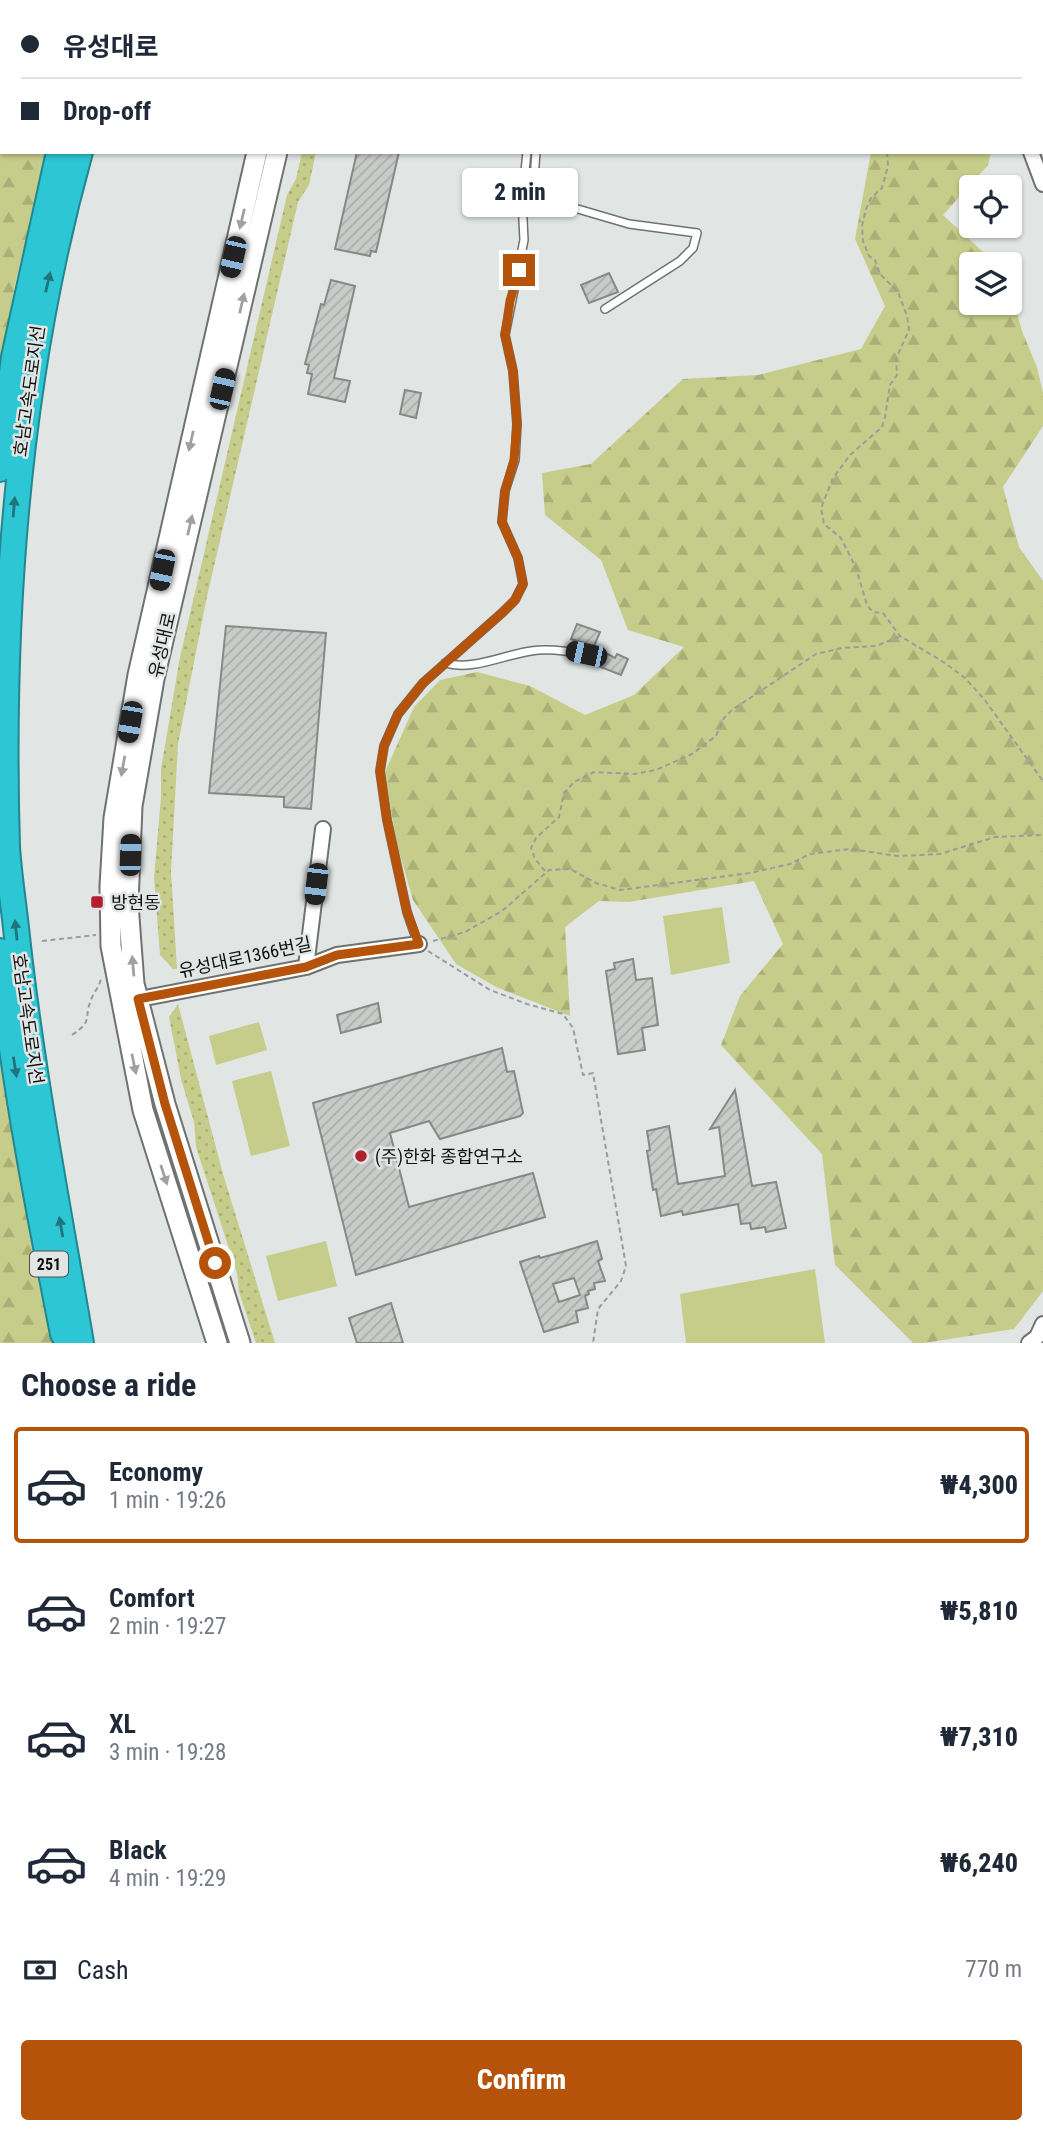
<!DOCTYPE html>
<meta charset="utf-8">
<style>
:root{--surface:#fff;--page:#f2f2f3;--text:#1f2937;--muted:#747a83;--line:#e0e1e3;--accent:#b45309}
body{margin:0;font-family:"Roboto Condensed","Noto Sans KR",sans-serif;background:var(--page);color:var(--text);height:100vh;display:flex;flex-direction:column;font-size:26px;white-space:nowrap}
*{box-sizing:border-box;margin:0}
p{font-size:23px;color:var(--muted)}
.icon{flex:none;width:38px;height:38px;fill:none;stroke:currentColor;stroke-width:2;stroke-linecap:round;stroke-linejoin:round}
.map{position:relative;height:1343px;overflow:hidden}
.side{display:flex;flex-direction:column;background:var(--surface);flex:1}
.side>*{flex:none}
.banner{position:absolute;left:0px;top:0px;width:1043px;height:154px;box-shadow:0 2px 5px #0004;display:grid;align-content:center;height:154px;padding:0 21px;background:var(--surface)}
.controls{position:absolute;left:959px;top:175px;display:grid;gap:14px}
.controls a{display:grid;place-items:center;width:63px;height:63px;border-radius:7px;background:var(--surface);box-shadow:0 2px 5px #0004;font-size:35px}
.end{position:absolute;width:32px;height:32px;margin:-16px;border:9px solid #b45309;background:#fff;box-shadow:0 0 0 4px #fff}
.from{border-radius:50%}
.bubble{position:absolute;height:49px;border-radius:7px;background:var(--surface);box-shadow:0 2px 5px #0004;font-size:23px;font-weight:800;line-height:49px;text-align:center}
.car{position:absolute;width:21px;height:42px;margin:-21px -10px;border-radius:9px;box-shadow:0 0 5px 2px #0007;background:linear-gradient(#222 24%,#8ab4d8 0 40%,#222 0 76%,#8ab4d8 0 86%,#222 0)}
.banner b{display:flex;align-items:center;gap:24px;height:66px;font-size:26px}
.banner b+b{border-top:2px solid var(--line)}
.banner i{width:18px;height:18px;background:var(--text)}
ul{padding:0;list-style:none}
li{display:flex;align-items:center;gap:21px;height:116px;margin:0 14px 10px;padding:0 7px;border:4px solid transparent;border-radius:7px}
li div{flex:1}
li b{display:block;font-size:26px}
li em{font-style:normal;font-weight:800}
li.selected{border-color:var(--accent)}
li>.icon{width:63px;height:63px;stroke-width:1.5}
h2{padding:0 21px;font-size:32px;line-height:84px}
.pay{display:flex;align-items:center;gap:18px;height:77px;padding:0 21px;font-size:26px}
.pay p{margin-inline-start:auto}
.button{display:flex;gap:14px;margin-top:auto;padding:14px 21px}
.button a{flex:1;height:80px;border-radius:7px;background:var(--accent);color:#fff;font-size:28px;font-weight:800;line-height:80px;text-align:center}
.map>svg:first-child{display:block}
.grass{fill:url(#grass-dots)}
.forest{fill:url(#forest-firs)}
.pitch{fill:#c6cd8a}
.building{fill:url(#building-hatch);stroke:#878987;stroke-width:2;fill-rule:evenodd}
.lines{fill:none;stroke-linecap:round;stroke-linejoin:round}
.service-casing{stroke:#6f7271;stroke-width:10}
.minor-casing{stroke:#6f7271;stroke-width:18}
.secondary-casing{stroke:#6f7271;stroke-width:23}
.motorway-casing{stroke:#22878f;stroke-width:28}
.path{stroke:#9a9d9c;stroke-width:2;stroke-dasharray:5 3.5;stroke-linecap:butt}
.service{stroke:#fff;stroke-width:7}
.minor{stroke:#fff;stroke-width:14}
.secondary{stroke:#fff;stroke-width:19}
.motorway{stroke:#2dc6d4;stroke-width:24}
.oneway{fill:#9fa09f}
.oneway2{fill:#20757c}
.route{stroke:#b45309;stroke-width:9}
.poi-dot{fill:#b11e2c;stroke:#e1e5e4;stroke-width:2.5}
.labels{text-anchor:middle;dominant-baseline:central;stroke-width:5;stroke-linejoin:round;paint-order:stroke}
.shield{fill:#e1e5e4;stroke:#4e5150;stroke-width:2}
.shield-label{font-size:16px;font-weight:bold;fill:#0f1110}
.street-label{font-size:18px;fill:#0f1110;stroke:#e1e5e4}
.poi-label{font-size:18px;fill:#0f1110;stroke:#e1e5e4;text-anchor:start}
</style>
<div class="map">
<svg width="1043" height="1343" viewBox="0 0 1043 1343">
<defs>
<pattern id="grass-dots" width="8" height="8" patternUnits="userSpaceOnUse" patternTransform="scale(1.75)"><rect width="8" height="8" fill="#c6cd8a"/><path d="M2 2h.1M6 6h.1" fill="none" stroke="#a9af76" stroke-width="1.8" stroke-linecap="round"/></pattern>
<pattern id="forest-firs" width="22" height="20" patternUnits="userSpaceOnUse" patternTransform="scale(1.75)"><rect width="22" height="20" fill="#c6cd8a"/><path d="M5 1l3.5 6h-7zM16 11l3.5 6h-7z" fill="#a9af76"/></pattern>
<pattern id="building-hatch" width="6" height="6" patternUnits="userSpaceOnUse" patternTransform="scale(1.75)"><rect width="6" height="6" fill="#c8cbc8"/><path d="M-1 1l2-2M0 6l6-6M5 7l2-2" fill="none" stroke="#abadab"/></pattern>
</defs>
<rect width="100%" height="100%" fill="#e1e5e4"/>
<!-- grass -->
<path class="grass" d="M302,152H316L309,185L298,202L206,601L178,744L171,872L177,969H173L160,955L154,878L161,797V769L180,657L287,195L296,179Z
M178,1004L223,1174L275,1343H256L239,1292L237,1273L196,1147L194,1122L181,1079L169,1017Z"/>
<!-- forest -->
<path class="forest" d="M0,0H92L2,2V152H47L15,285L0,370Z
M653,0H1010L654,2Z
M871,152H991L988,165L943,215L996,264H971V303H1010V288L1022,331L1037,367L1043,393V426L1003,487L1019,547L1043,581V1291L1014,1329L924,1343H913L835,1265L822,1154L721,1045L740,996L783,944L754,881L629,902L599,901L565,927L570,1016L496,987L456,964L413,900L396,841L385,772L414,707L440,680L477,672L530,686L585,715L634,695L684,647L628,630L601,560L545,515L542,473L591,464L683,379L758,375L861,349L885,306L855,239Z
M0,1049L55,1343H0Z"/>
<!-- pitch -->
<path class="pitch" d="M722,907L730,963L671,975L663,916Z
M259,1022L267,1050L216,1065L209,1036Z
M271,1071L290,1146L251,1156L232,1081Z
M326,1241L337,1286L278,1301L266,1256Z
M815,1269L825,1343H686L680,1294Z"/>
<!-- building -->
<path class="building" d="M357,152H399L376,252L371,251L370,256L335,249Z
M609,273L618,292L589,303L581,285Z
M331,280L355,286L334,378L350,381L345,402L308,394L312,374L307,373L309,365L305,364L321,304L324,305Z
M405,390L421,393L416,418L400,414Z
M577,624L600,632L594,646L571,639Z
M226,626L326,633L311,809L284,807V797L209,793Z
M600,650L615,658L617,654L628,659L621,675L593,664Z
M633,959L636,980L652,978L658,1025L642,1028L645,1050L618,1054L606,971L615,969L614,963Z
M378,1003L381,1022L341,1033L337,1015Z
M502,1048L507,1072L514,1071L523,1113L520,1116L440,1139L429,1121L390,1133L409,1207L533,1173L545,1217L356,1275L313,1103Z
M735,1090L752,1186L776,1182L786,1228L766,1232L765,1227L751,1229L750,1223L741,1224L738,1204L683,1215L682,1211L661,1216L656,1189L653,1190L647,1151L650,1150L647,1131L669,1126L678,1184L725,1176L719,1127L710,1129Z
M597,1241L602,1259L598,1261L605,1281L594,1283L595,1289L588,1291L589,1294L585,1296L588,1308L576,1311L578,1322L544,1332L520,1262L539,1256L540,1258L562,1252ZM574,1278L580,1295L559,1302L553,1284Z
M391,1303L403,1343H357L349,1318Z"/>
<g class="lines">
<defs>
<path id="service" d="M543,2V0
M536,152C535,170 530,191 547,200L629,224L697,233L693,248L680,261L605,309
M445,663C472,671 503,655 531,651C549,648 568,651 586,655
M418,944L407,912L387,820L380,771L384,746L398,714L423,683L503,612L515,600L523,584L518,558L502,522L505,491L515,460L517,424L513,371L505,335L524,240L522,200L527,152"/>
<path id="minor" d="M1025,0V2
M442,2V0
M1031,152L1043,184
M306,967L323,829
M129,1001L306,967L337,955L419,944
M1029,1343L1037,1337L1043,1324"/>
<path id="secondary" d="M291,2V0
M311,2L312,0
M217,1343L143,1110L111,946L110,886L114,818L138,675L257,152
M240,1343L165,1104L134,984L128,904L132,806L154,679L277,152"/>
<path id="motorway" d="M103,2V0
M122,2L123,0
M80,152C17,377 0,614 7,847C9,877 14,907 17,937C32,1073 58,1208 81,1343
M0,469L14,357L59,152
M0,951C13,1080 38,1207 63,1334"/>
</defs>
<!-- service casing -->
<use href="#service" class="service-casing"/>
<!-- minor casing -->
<use href="#minor" class="minor-casing"/>
<!-- secondary casing -->
<use href="#secondary" class="secondary-casing"/>
<!-- motorway casing -->
<use href="#motorway" class="motorway-casing"/>
<!-- path -->
<path class="path" d="M881,0L883,2
M887,152L888,166L882,188L871,198L866,209L862,226L863,241L869,256L875,260L880,274L898,292L907,316L909,330L896,359L897,375L890,385L885,417L882,427L850,455L833,478L821,508L824,524L841,538L856,568L867,605L873,612L883,613L900,636L945,663L965,678L984,699L1043,781
M545,871L535,859L531,848L536,838L559,817L564,793L574,782L594,772L634,774L656,770L692,754L716,736L724,718L732,710L816,654L842,648L876,646L899,637
M42,941L96,935
M433,941L465,932L502,911L549,870L570,869L596,883L620,890L750,873L790,864L810,854L850,849L898,856L940,854L995,837L1043,835
M428,951L490,990L527,1004L563,1014L573,1028L583,1075L593,1073L626,1266L621,1281L598,1309L593,1343
M72,1035C94,1020 83,1020 91,1000C94,991 100,987 101,978"/>
<!-- service -->
<use href="#service" class="service"/>
<!-- minor -->
<use href="#minor" class="minor"/>
<!-- secondary -->
<use href="#secondary" class="secondary"/>
<!-- motorway -->
<use href="#motorway" class="motorway"/>
</g>
<!-- one-way arrows -->
<defs><path id="oneway-solid" d="M-6-.8H1V-3.2L6.5 0L1 3.2V.8H-6Z" transform="scale(1.75)"/></defs>
<g class="oneway">
<use href="#oneway-solid" transform="translate(242 219) rotate(103)"/>
<use href="#oneway-solid" transform="translate(242 303) rotate(-77)"/>
<use href="#oneway-solid" transform="translate(191 441) rotate(103)"/>
<use href="#oneway-solid" transform="translate(190 525) rotate(-77)"/>
<use href="#oneway-solid" transform="translate(123 766) rotate(100)"/>
<use href="#oneway-solid" transform="translate(133 966) rotate(-95)"/>
<use href="#oneway-solid" transform="translate(134 1064) rotate(78)"/>
<use href="#oneway-solid" transform="translate(164 1175) rotate(72)"/>
</g>
<g class="oneway2">
<use href="#oneway-solid" transform="translate(48 282) rotate(-77)"/>
<use href="#oneway-solid" transform="translate(14 507) rotate(-85)"/>
<use href="#oneway-solid" transform="translate(16 930) rotate(-96)"/>
<use href="#oneway-solid" transform="translate(15 1067) rotate(81)"/>
<use href="#oneway-solid" transform="translate(61 1227) rotate(-100)"/>
</g>
<g class="lines">
<!-- route -->
<path class="route" d="M215,1263L165,1104L138,999L306,967L337,955L419,944L407,912L387,820L380,771L384,746L398,714L423,683L503,612L515,600L523,584L518,558L502,522L505,491L514,460L517,424L513,371L505,335L510,301L519,270"/>
</g>
<!-- markers -->
<g class="poi-dot">
<rect x="90" y="895" width="14" height="14" rx="3.5"/>
<circle cx="361" cy="1156" r="7"/>
</g>
<g class="labels">
<!-- shield labels -->
<rect class="shield" x="30" y="1251.5" width="38" height="25" rx="5"/>
<g class="shield-label">
<text x="49" y="1264">251</text>
</g>
<!-- street labels -->
<g class="street-label">
<text transform="translate(29 391) rotate(-82)">호남고속도로지선</text>
<text transform="translate(162 645) rotate(-77)">유성대로</text>
<text transform="translate(245 957) rotate(-12)">유성대로1366번길</text>
<text transform="translate(28 1019) rotate(82)">호남고속도로지선</text>
</g>
<!-- poi labels -->
<g class="poi-label">
<text x="111" y="902">방현동</text>
<text x="375" y="1156">(주)한화 종합연구소</text>
</g>
</g>
</svg>
<div class="controls">
<a><svg class="icon" aria-label="locate" viewBox="0 0 24 24"><circle cx="12" cy="12" r="6"/><path d="M12 2v4M12 18v4M2 12h4M18 12h4"/></svg></a>
<a><svg class="icon" aria-label="layers" viewBox="0 0 24 24"><path d="M12 4l9 5-9 5-9-5zM3 14l9 5 9-5"/></svg></a>
</div>
<i class="end from" style="left:215px;top:1263px"></i>
<i class="end" style="left:519px;top:270px"></i>
<div class="bubble" style="left:462px;top:168px;width:116px">2 min</div>
<i class="car" style="left:233px;top:257px;rotate:193deg"></i>
<i class="car" style="left:222px;top:389px;rotate:13deg"></i>
<i class="car" style="left:162px;top:570px;rotate:192deg"></i>
<i class="car" style="left:586px;top:654px;rotate:282deg"></i>
<i class="car" style="left:130px;top:722px;rotate:190deg"></i>
<i class="car" style="left:130px;top:855px;rotate:2deg"></i>
<i class="car" style="left:316px;top:884px;rotate:187deg"></i>
<div class="banner">
<b><i class="from"></i>유성대로</b>
<b><i></i>Drop-off</b>
</div>
</div>
<section class="side">
<h2>Choose a ride</h2>
<ul>
<li class="selected"><svg class="icon" aria-label="car" viewBox="0 0 24 24"><path d="M5 17H2v-5l4-1 3-4h7l3 4 3 1v5h-3M9 17h6M6 11h13"/><circle cx="7" cy="17" r="2"/><circle cx="17" cy="17" r="2"/></svg><div><b>Economy</b><p>1 min · 19:26</p></div><em>₩4,300</em></li>
<li><svg class="icon" aria-label="car" viewBox="0 0 24 24"><path d="M5 17H2v-5l4-1 3-4h7l3 4 3 1v5h-3M9 17h6M6 11h13"/><circle cx="7" cy="17" r="2"/><circle cx="17" cy="17" r="2"/></svg><div><b>Comfort</b><p>2 min · 19:27</p></div><em>₩5,810</em></li>
<li><svg class="icon" aria-label="car" viewBox="0 0 24 24"><path d="M5 17H2v-5l4-1 3-4h7l3 4 3 1v5h-3M9 17h6M6 11h13"/><circle cx="7" cy="17" r="2"/><circle cx="17" cy="17" r="2"/></svg><div><b>XL</b><p>3 min · 19:28</p></div><em>₩7,310</em></li>
<li><svg class="icon" aria-label="car" viewBox="0 0 24 24"><path d="M5 17H2v-5l4-1 3-4h7l3 4 3 1v5h-3M9 17h6M6 11h13"/><circle cx="7" cy="17" r="2"/><circle cx="17" cy="17" r="2"/></svg><div><b>Black</b><p>4 min · 19:29</p></div><em>₩6,240</em></li>
</ul>
<div class="pay"><svg class="icon" aria-label="cash" viewBox="0 0 24 24"><path d="M3 7h18v10H3z"/><circle cx="12" cy="12" r="2"/></svg>Cash<p>770 m</p></div>
<div class="button"><a>Confirm</a></div>
</section>
